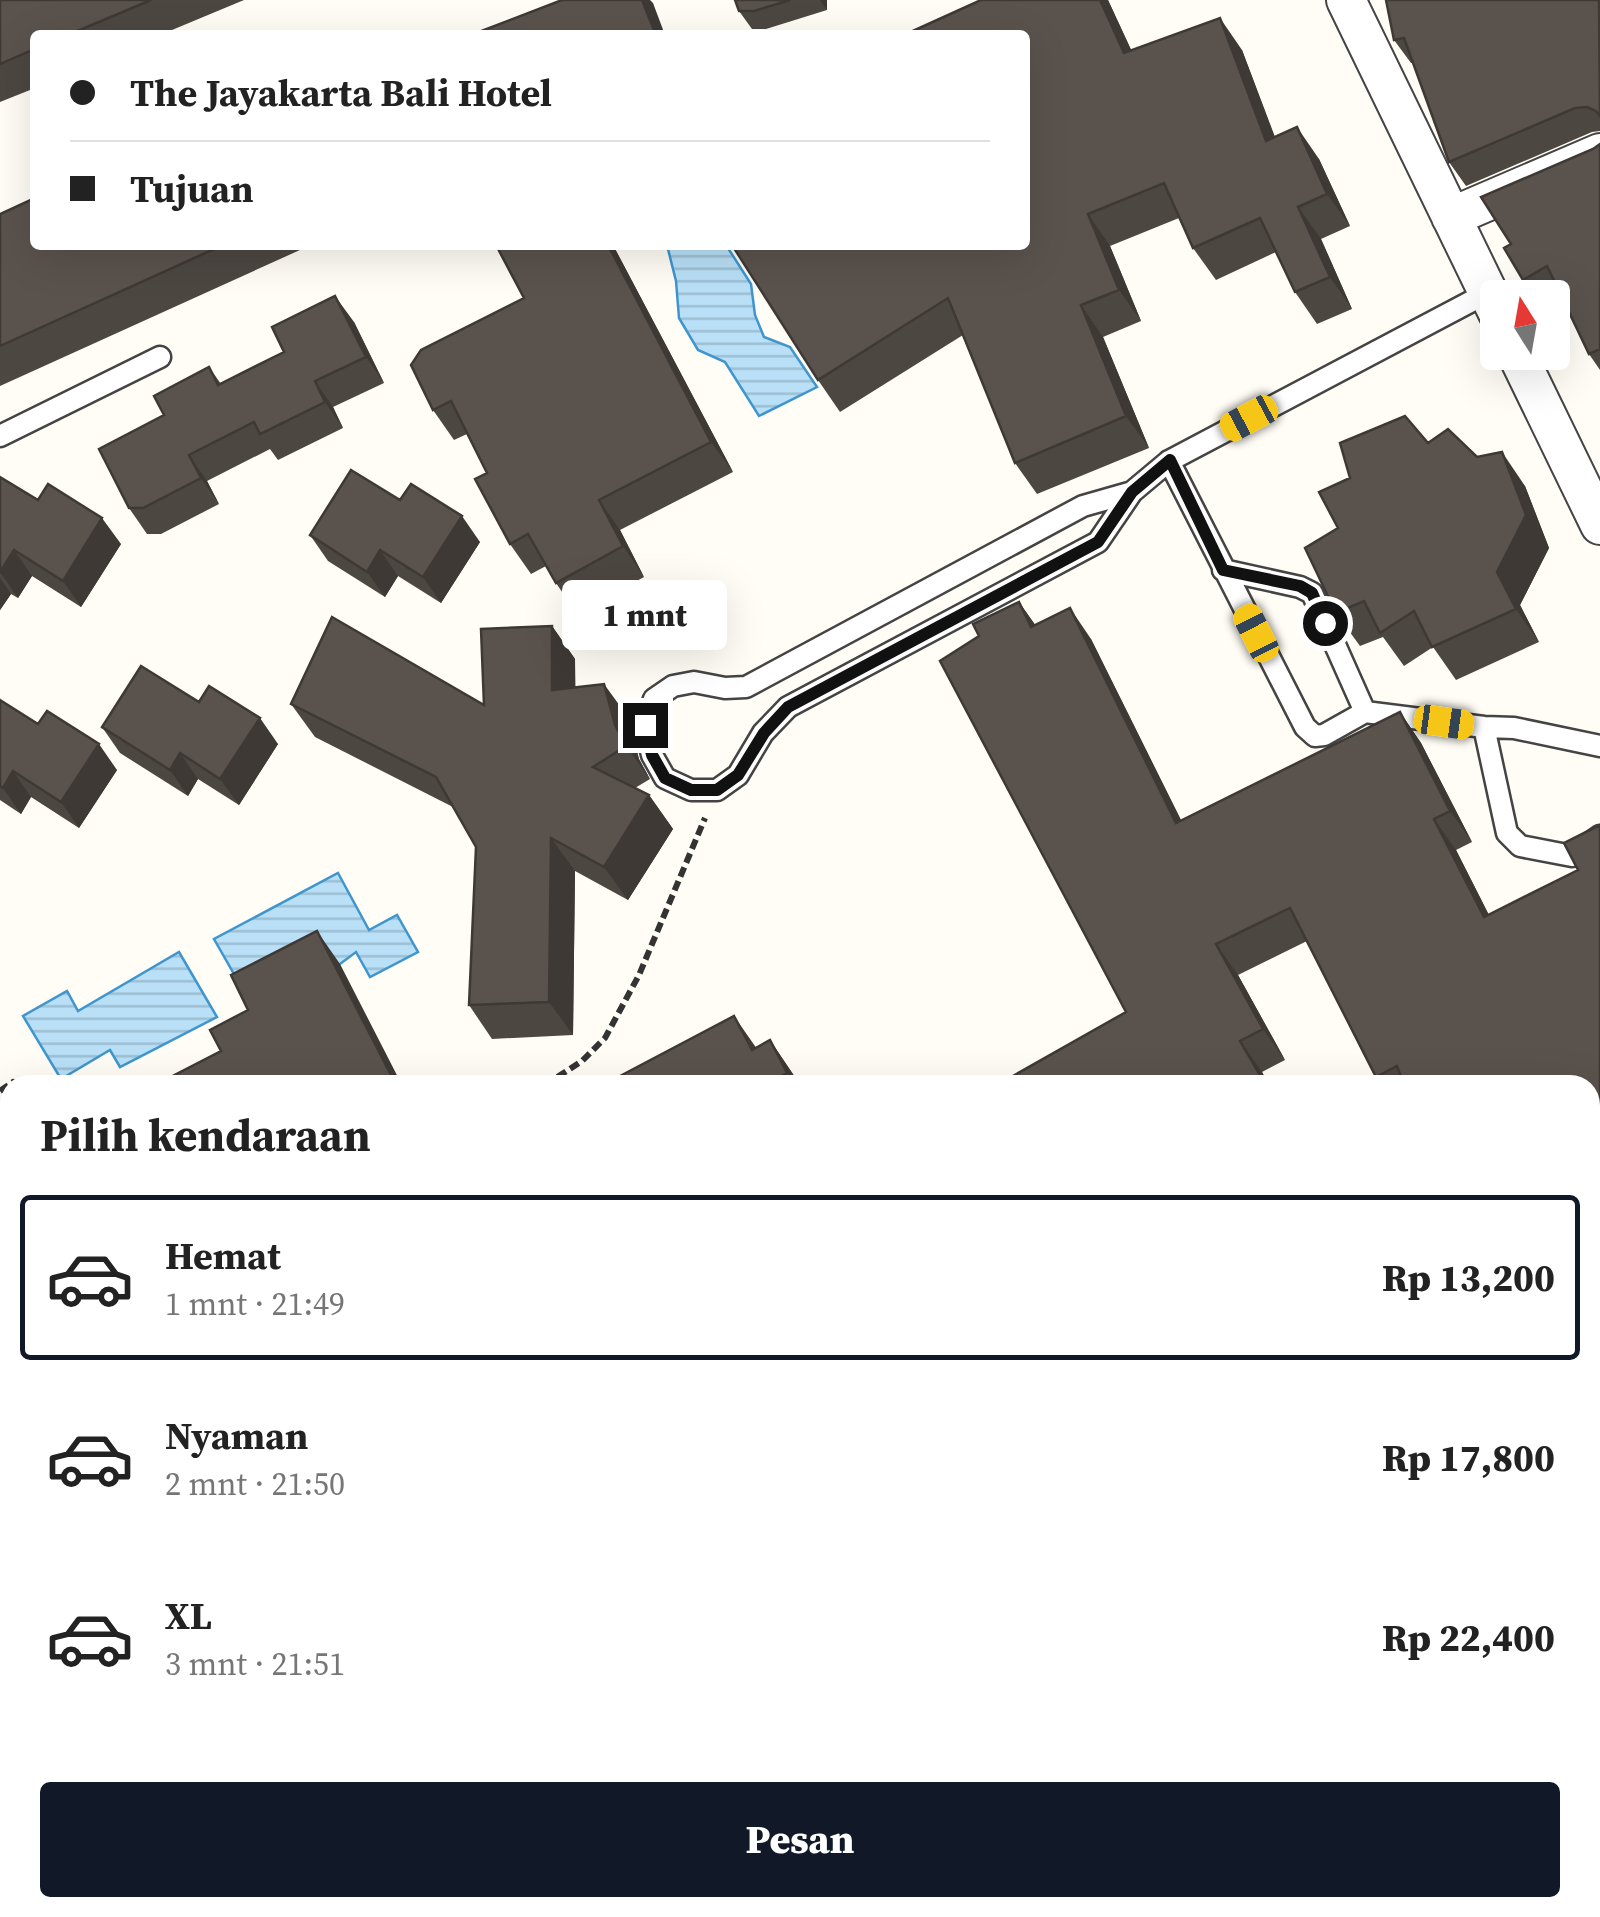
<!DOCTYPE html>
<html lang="id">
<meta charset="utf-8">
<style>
:root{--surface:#fff;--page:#f2f2f2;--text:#222;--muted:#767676;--line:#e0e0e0;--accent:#111827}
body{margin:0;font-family:"Source Serif 4",serif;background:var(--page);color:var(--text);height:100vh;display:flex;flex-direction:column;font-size:38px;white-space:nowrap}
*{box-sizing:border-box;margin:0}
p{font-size:32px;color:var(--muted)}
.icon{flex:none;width:55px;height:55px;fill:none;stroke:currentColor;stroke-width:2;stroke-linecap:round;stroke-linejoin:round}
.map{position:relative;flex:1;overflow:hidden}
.drawer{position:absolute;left:0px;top:1075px;width:1600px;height:842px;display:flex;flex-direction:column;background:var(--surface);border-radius:30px 30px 0 0;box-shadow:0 10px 40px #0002}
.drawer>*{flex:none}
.hud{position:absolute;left:30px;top:30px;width:1000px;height:220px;border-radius:10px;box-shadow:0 10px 40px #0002;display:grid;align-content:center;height:220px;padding:0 40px;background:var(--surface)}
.needle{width:65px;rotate:349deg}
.fabs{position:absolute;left:1480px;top:280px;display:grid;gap:20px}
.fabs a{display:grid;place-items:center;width:90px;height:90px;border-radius:10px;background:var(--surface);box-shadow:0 10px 40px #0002;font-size:50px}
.end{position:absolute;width:45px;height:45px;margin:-22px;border:12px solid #111;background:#fff;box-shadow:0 0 0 5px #fff}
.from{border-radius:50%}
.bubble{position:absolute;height:70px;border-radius:10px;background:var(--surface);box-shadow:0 10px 40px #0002;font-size:32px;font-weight:800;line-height:70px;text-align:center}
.car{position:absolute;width:30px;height:60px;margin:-30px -15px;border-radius:12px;box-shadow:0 0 8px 2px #0007;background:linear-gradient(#f5c518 24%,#345 0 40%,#f5c518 0 76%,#345 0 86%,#f5c518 0)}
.hud b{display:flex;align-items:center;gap:35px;height:95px;font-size:38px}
.hud b+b{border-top:2px solid var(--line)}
.hud i{width:25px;height:25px;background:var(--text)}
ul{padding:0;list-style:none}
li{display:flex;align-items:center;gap:30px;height:165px;margin:0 20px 15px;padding:0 20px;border:5px solid transparent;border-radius:10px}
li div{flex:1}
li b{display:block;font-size:38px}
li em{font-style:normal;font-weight:800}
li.active{border-color:var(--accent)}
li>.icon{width:90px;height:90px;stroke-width:1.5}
h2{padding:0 40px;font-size:45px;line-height:120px}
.action{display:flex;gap:20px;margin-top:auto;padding:20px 40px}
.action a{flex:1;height:115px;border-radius:10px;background:var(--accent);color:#fff;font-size:40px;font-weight:800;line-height:115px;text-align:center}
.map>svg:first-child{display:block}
.sand{fill:url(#sand-dots)}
.water{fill:url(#water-rules);stroke:#3f96cf;stroke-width:2.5}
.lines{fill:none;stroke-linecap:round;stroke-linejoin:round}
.lane-casing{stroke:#444;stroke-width:25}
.street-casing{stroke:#444;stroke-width:42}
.path{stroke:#333;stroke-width:6;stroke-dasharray:10 5;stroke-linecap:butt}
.lane{stroke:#fff;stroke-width:20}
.street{stroke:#fff;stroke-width:38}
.wall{fill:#4d4742}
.shaded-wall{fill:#3f3936}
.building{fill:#5a524d;stroke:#3f3936;stroke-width:2.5}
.route{stroke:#111;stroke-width:12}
</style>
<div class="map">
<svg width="1600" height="1917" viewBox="0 0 1600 1917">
<defs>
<pattern id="sand-dots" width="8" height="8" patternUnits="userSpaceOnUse" patternTransform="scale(2.5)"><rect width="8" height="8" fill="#fbeec1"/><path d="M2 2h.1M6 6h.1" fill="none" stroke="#d6cba5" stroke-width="1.8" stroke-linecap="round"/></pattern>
<pattern id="water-rules" width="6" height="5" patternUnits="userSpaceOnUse" patternTransform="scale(2.5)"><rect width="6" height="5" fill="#b9e0f7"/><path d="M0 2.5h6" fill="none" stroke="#9ebfd3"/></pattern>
</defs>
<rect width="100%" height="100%" fill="#fffdf5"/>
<!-- sand -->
<path class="sand" d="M0,1372L10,1387V1842L0,1827Z
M56,1908H544L555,1917H62Z"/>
<!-- water -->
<path class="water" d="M667,245H726L751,284L755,315L764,337L790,347L817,387L759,416L725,362L698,350L679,318L676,281Z
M338,873L369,930L397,915L418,952L370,977L356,952L340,964L254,1009L214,939Z
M179,952L217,1017L120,1067L110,1050L61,1079L23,1016L67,991L78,1011Z
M0,1827L10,1842V1908H56L62,1917H0Z"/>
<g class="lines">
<defs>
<path id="lane" d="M0,436L160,357
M1169,461L1305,727L1315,736L1324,735L1365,712L1312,593L1300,587L1223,570
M1132,492L1083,506L746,687L725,688L694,682L673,686L654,699L645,725L652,755L665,778L691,790H717L738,775L763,733L788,707L1098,542L1132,492L1169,461L1487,293
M1365,712L1484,727L1514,728L1600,746
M1484,727L1507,833L1520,846L1572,856L1600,836
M1590,1864L1600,1852
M1588,1908L1592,1917"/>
<path id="street" d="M1346,0L1498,313
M1451,217L1600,153
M1516,352L1600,525
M0,1267L10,1281
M606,1908L614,1917"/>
</defs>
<!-- lane casing -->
<use href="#lane" class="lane-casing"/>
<!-- street casing -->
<use href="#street" class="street-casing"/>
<!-- path -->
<path class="path" d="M545,1085L582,1061L605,1038L639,975L705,818
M0,1091L13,1082L15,1085"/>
<!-- lane -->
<use href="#lane" class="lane"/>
<!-- street -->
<use href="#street" class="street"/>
</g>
<!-- wall -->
<path class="wall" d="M0,0H244L160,35H35V88L0,102Z
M735,0H827V10L766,29H752L739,11Z
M1108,0L1131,50H1242L1275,137L1319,159L1350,226L1321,239L1352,309L1317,324L1295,292L1276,252L1216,280L1193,248L1179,218L1110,246L1141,321L1103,337L1149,448L1037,494L1015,463L963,335L840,412L818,380Z
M1600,0V131L1592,132L1466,186L1449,162L1413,63H1411L1394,40Z
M1600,144V370L1589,354L1560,292L1551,298H1535L1523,280L1511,244L1593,149Z
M0,214L35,245H311L0,386Z
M613,245L733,472L620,530L644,577L577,614L556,583L546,566L531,574L510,544L487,473L467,434L454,440L433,410L524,298Z
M354,322L384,383L333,407L343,428L278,460L270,449L207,481L219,504L161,534H147L129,508L164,415L209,367L221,384Z
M1428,443L1477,457L1525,486L1549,548L1520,605L1539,642L1456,680L1433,647L1404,666L1383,637L1360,646L1336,613L1338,528Z
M0,477L38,500L121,544L81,607L32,576L18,598L11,594L0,610Z
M400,500L480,542L441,603L398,576L385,597L328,561L310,535Z
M1019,602L1035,625L1091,639L1181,821L1400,712L1421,743L1472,842L1456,850L1489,915L1578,870L1600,825V1306L1590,1310V1085H1381L1376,1077L1307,941L1238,975L1285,1060L1262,1072L1269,1085H997L1126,1012L979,636Z
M552,626L575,659V687L628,717L639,759L650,779L635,788L649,795L673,829L628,900L575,871L573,1035L492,1039L469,1005L476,847L453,807L315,737L291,704L484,705Z
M0,700L38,724L117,770L79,828L31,797L21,814L0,800Z
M199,702L278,744L239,805L198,779L188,796L120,753L102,727Z
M770,1040L800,1085H603L756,1048Z
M1600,1650V1766L1590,1770V1655Z"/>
<!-- shaded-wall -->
<path class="shaded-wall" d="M642,0H650L653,3L665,35H656Z
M820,0H827V10Z
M1100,0H1108L1147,84L1124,53Z
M1220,18L1242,50L1288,173L1266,141Z
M1297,127L1319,159L1350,226L1327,194Z
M1298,207L1321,239L1352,309L1330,277Z
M1088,214L1110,246L1141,321L1119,290Z
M608,245H613L733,472L711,442Z
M335,296L354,322L384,383L366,357Z
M1081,305L1103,337L1149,448L1126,416Z
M315,381L333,407L343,428L325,402Z
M1502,452L1525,486L1549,548L1520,605L1539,642L1516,609L1497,572Z
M189,455L207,481L219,504L201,478Z
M599,500L620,530L644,577L623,546Z
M462,516L480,542L441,603L423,577Z
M102,518L121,544L81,607L63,581Z
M14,550L32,576L18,598L0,572Z
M380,550L398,576L385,597L367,572Z
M0,578L11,594L0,610Z
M1019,602L1041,633L1031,627Z
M1070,608L1091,639L1198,854L1176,823Z
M552,626L575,659L576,724L552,690Z
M604,684L628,717L639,759L650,779L626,746L615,725Z
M1400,712L1421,743L1472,842L1450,811Z
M260,718L278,744L239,805L220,779Z
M99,744L117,770L79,828L61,802Z
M180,753L198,779L188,796L170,770Z
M13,771L31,797L21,814L3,788Z
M649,795L673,829L628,900L604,867Z
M1434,819L1456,850L1506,949L1484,917Z
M551,838L575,871L573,1035L549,1002Z
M317,931L340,964L402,1085H396Z
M1216,944L1238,975L1285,1060L1263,1029Z
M734,1016L757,1049L775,1083L752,1050Z
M770,1040L793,1074L800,1085H796L787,1073Z
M1240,1041L1262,1072L1269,1085H1266L1264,1082Z
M1477,1908H1483L1487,1917H1481Z"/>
<!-- building -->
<path class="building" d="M0,0H151L68,35H35V49L0,64Z
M562,0H642L656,35H471Z
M735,0H790L754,11H739Z
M981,0H1100L1124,53L1220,18L1266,141L1297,127L1327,194L1298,207L1330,277L1295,292L1260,218L1193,248L1164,183L1088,214L1119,290L1081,305L1126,416L1015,463L948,298L818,380L732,245H1025V35H904Z
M1386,0H1599L1600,116L1596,111L1587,107L1575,108L1449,162L1404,38L1394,40Z
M1600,144V349L1589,354L1547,266L1523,280L1504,248L1511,244L1481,197L1593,149Z
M35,198V245H223L0,346V214Z
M496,245H608L711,442L599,500L623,546L556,583L528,534L510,544L475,479L487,473L451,401L433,410L411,365L421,350L524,298Z
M335,296L366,357L315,381L325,402L260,434L254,422L189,455L201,478L143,508H129L99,449L164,415L154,396L209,367L218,385L284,352L272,327Z
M1405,416L1428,443L1448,429L1477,457L1502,452L1526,515L1497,572L1516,609L1432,647L1414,611L1380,633L1364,601L1336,613L1305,548L1338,528L1319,492L1350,478L1340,443Z
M351,470L400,500L411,484L462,516L423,577L380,550L367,572L310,535Z
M0,477L38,500L48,484L102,518L63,581L14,550L0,572Z
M1019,602L1031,627L1070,608L1176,823L1400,712L1450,811L1434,819L1484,917L1578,870L1564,843L1600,825V1267L1590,1271V1085H1404L1397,1066L1376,1077L1290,908L1216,944L1263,1029L1240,1041L1264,1082L1258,1085H997L1126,1012L940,661L979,636L973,624Z
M332,617L484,705L481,629L552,626V690L604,684L615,725L626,746L593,767L649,795L604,867L551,838L549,1002L469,1005L476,847L436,777L291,704Z
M141,666L199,702L209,686L260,718L220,779L180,753L170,770L102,727Z
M0,700L38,724L47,711L99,744L61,802L13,771L3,788L0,786Z
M317,931L396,1085H155L221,1051L210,1030L248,1010L231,975Z
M734,1016L752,1050L770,1040L787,1073L764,1085H603Z
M1600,1650V1730L1590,1734V1655Z
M1600,1851V1875L1591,1855Z
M995,1908H1366L1370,1914L1384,1908H1477L1481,1917H1000Z"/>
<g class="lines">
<!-- route -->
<path class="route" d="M645,725L652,755L665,778L691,790H717L738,775L764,733L788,707L1098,542L1132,492L1170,460L1223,570L1300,586L1312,593L1325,623"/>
</g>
</svg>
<div class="fabs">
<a><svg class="needle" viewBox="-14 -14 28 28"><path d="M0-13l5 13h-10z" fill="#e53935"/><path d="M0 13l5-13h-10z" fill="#767676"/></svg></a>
</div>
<i class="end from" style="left:1325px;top:623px"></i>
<i class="end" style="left:645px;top:725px"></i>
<div class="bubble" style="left:562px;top:580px;width:165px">1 mnt</div>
<i class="car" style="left:1249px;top:418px;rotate:242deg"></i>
<i class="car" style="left:1256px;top:633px;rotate:333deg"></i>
<i class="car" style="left:1444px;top:722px;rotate:98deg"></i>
<div class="hud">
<b><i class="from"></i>The Jayakarta Bali Hotel</b>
<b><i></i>Tujuan</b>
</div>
<section class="drawer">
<h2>Pilih kendaraan</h2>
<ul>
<li class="active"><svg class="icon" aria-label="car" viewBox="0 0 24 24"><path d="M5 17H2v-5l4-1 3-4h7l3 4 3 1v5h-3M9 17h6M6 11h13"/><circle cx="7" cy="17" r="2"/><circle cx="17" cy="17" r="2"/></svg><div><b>Hemat</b><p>1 mnt · 21:49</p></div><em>Rp 13,200</em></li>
<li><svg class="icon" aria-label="car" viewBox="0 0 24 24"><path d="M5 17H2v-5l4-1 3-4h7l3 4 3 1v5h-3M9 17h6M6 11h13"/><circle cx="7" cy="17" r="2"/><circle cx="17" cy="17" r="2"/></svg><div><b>Nyaman</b><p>2 mnt · 21:50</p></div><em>Rp 17,800</em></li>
<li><svg class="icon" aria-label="car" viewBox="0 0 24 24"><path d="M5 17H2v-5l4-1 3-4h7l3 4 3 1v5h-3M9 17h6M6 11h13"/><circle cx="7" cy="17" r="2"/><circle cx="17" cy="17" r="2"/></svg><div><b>XL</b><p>3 mnt · 21:51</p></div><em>Rp 22,400</em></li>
</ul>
<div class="action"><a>Pesan</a></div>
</section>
</div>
